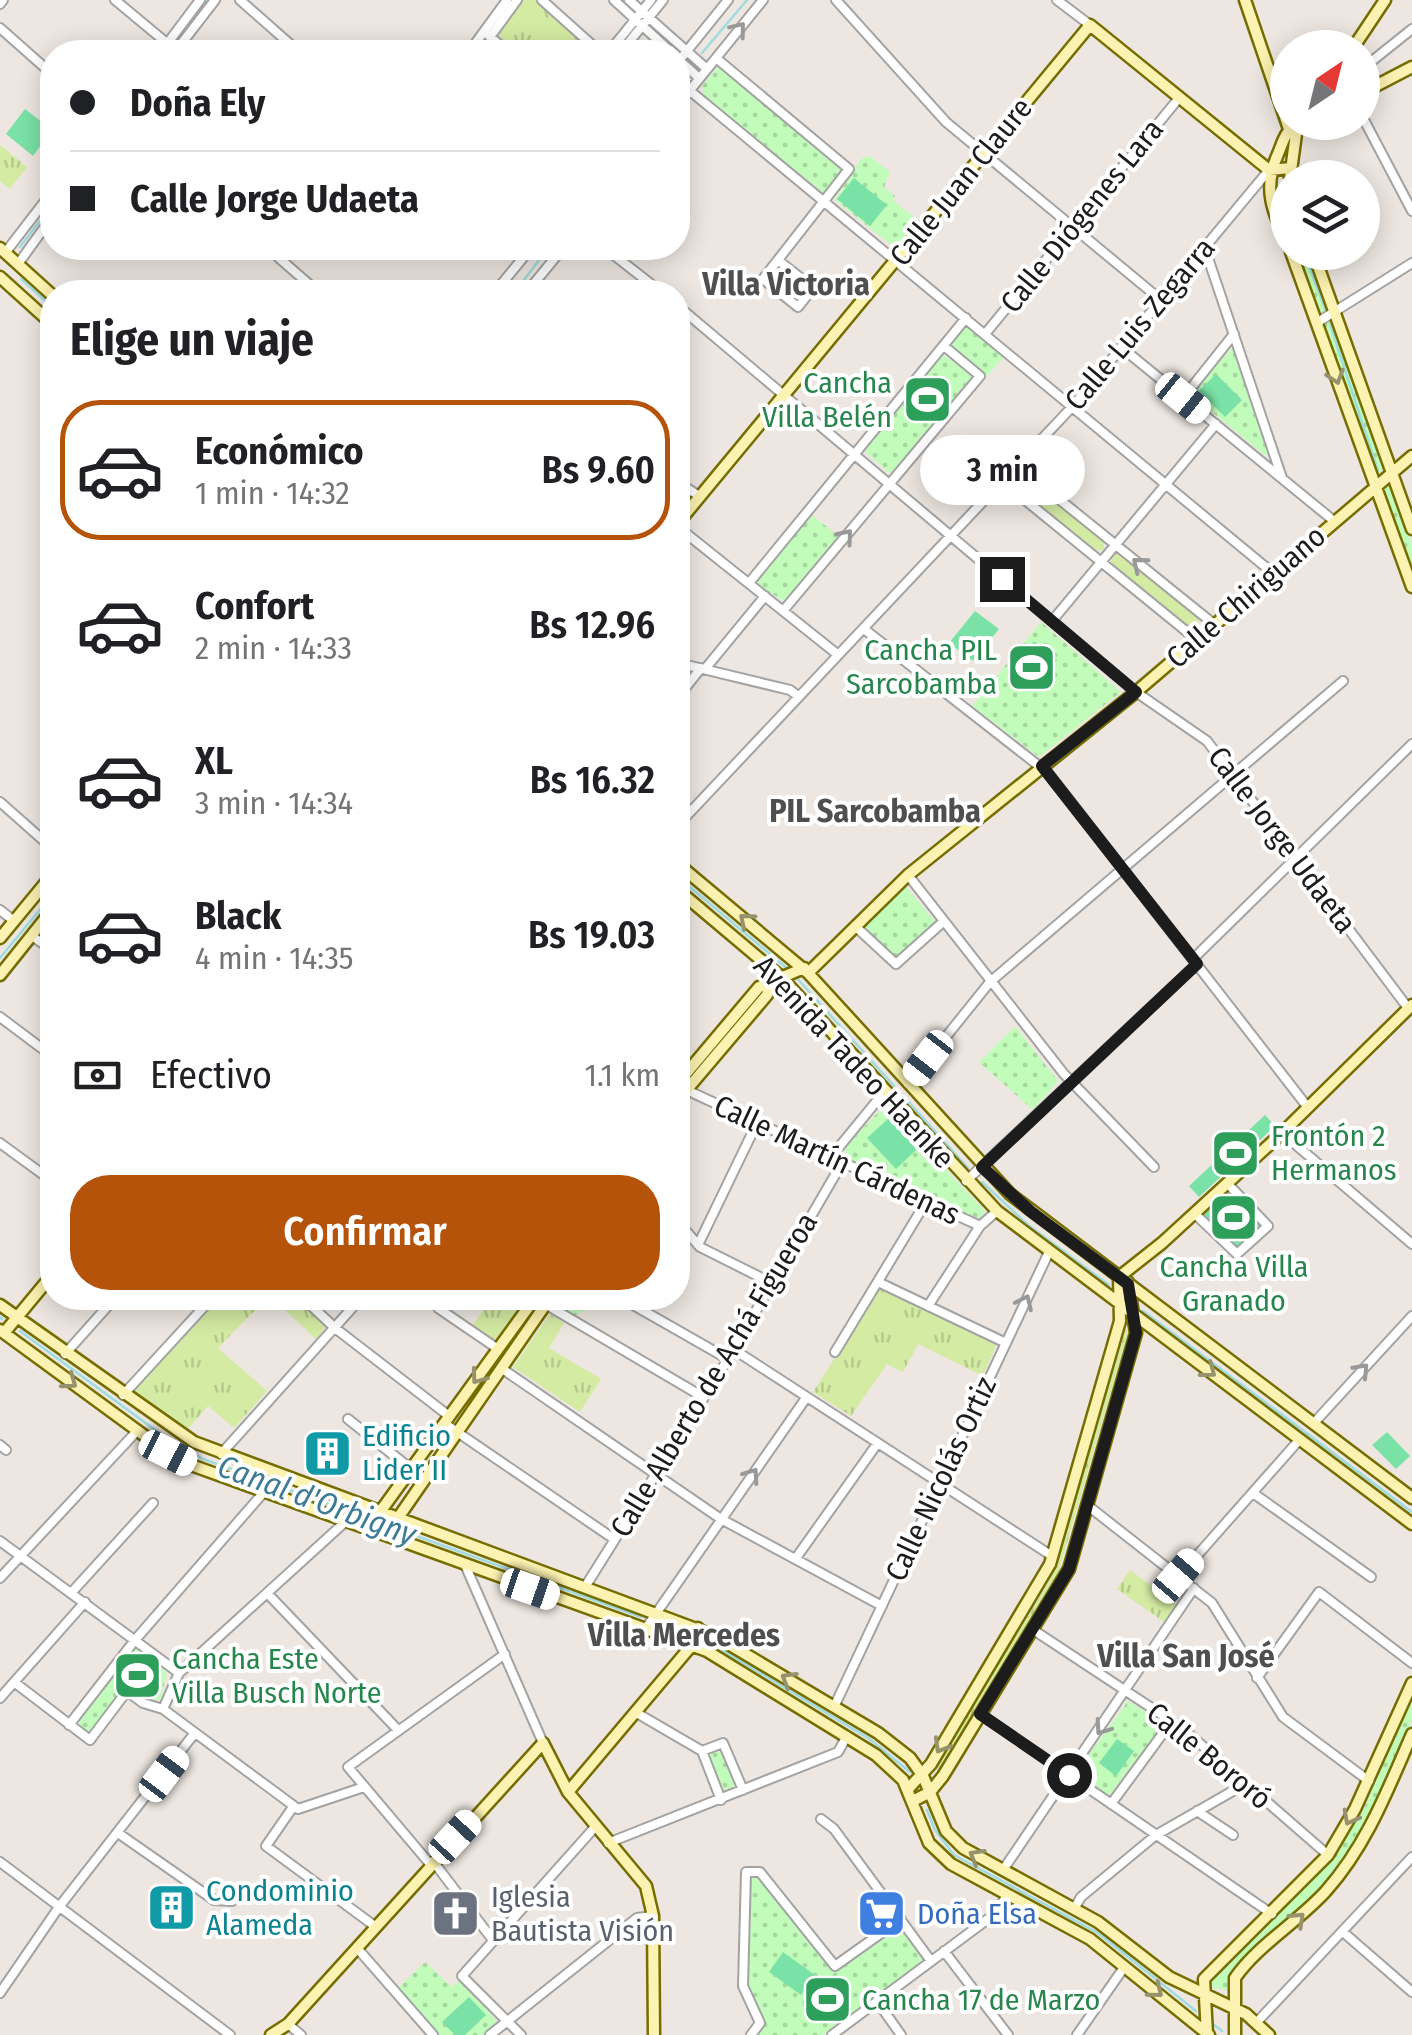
<!DOCTYPE html>
<html lang="es">
<meta charset="utf-8">
<style>
:root{--surface:#fff;--page:#f2f2f2;--text:#202124;--muted:#757577;--line:#e0e0e0;--accent:#b45309}
body{margin:0;font-family:"Fira Sans Condensed",sans-serif;background:var(--page);color:var(--text);height:100vh;display:flex;flex-direction:column;font-size:38px;white-space:nowrap}
*{box-sizing:border-box;margin:0}
p{font-size:32px;color:var(--muted)}
.icon{flex:none;width:55px;height:55px;fill:none;stroke:currentColor;stroke-width:2;stroke-linecap:round;stroke-linejoin:round}
.map{position:relative;flex:1;overflow:hidden}
.drawer{position:absolute;left:40px;top:280px;width:650px;height:1030px;display:flex;flex-direction:column;background:var(--surface);border-radius:40px;box-shadow:0 5px 25px #0003}
.drawer>*{flex:none}
.banner{position:absolute;left:40px;top:40px;width:650px;height:220px;border-radius:40px;box-shadow:0 5px 25px #0003;display:grid;align-content:center;height:220px;padding:0 30px;background:var(--surface)}
.needle{width:65px;rotate:35deg}
.controls{position:absolute;left:1270px;top:30px;display:grid;gap:20px}
.controls a{display:grid;place-items:center;width:110px;height:110px;border-radius:50%;background:var(--surface);box-shadow:0 5px 25px #0003;font-size:50px}
.end{position:absolute;width:45px;height:45px;margin:-22px;border:12px solid #1c1c1c;background:#fff;box-shadow:0 0 0 5px #fff}
.from{border-radius:50%}
.bubble{position:absolute;height:70px;border-radius:35px;background:var(--surface);box-shadow:0 5px 25px #0003;font-size:32px;font-weight:600;line-height:70px;text-align:center}
.car{position:absolute;width:30px;height:60px;margin:-30px -15px;border-radius:12px;box-shadow:0 0 8px 2px #0007;background:linear-gradient(#fff 24%,#345 0 40%,#fff 0 76%,#345 0 86%,#fff 0)}
.banner b{display:flex;align-items:center;gap:35px;height:95px;font-size:38px}
.banner b+b{border-top:2px solid var(--line)}
.banner i{width:25px;height:25px;background:var(--text)}
ul{padding:0;list-style:none}
li{display:flex;align-items:center;gap:30px;height:140px;margin:0 20px 15px;padding:0 10px;border:5px solid transparent;border-radius:40px}
li div{flex:1}
li b{display:block;font-size:38px}
li em{font-style:normal;font-weight:600}
li.selected{border-color:var(--accent)}
li>.icon{width:90px;height:90px;stroke-width:1.5}
h2{padding:0 30px;font-size:45px;line-height:120px}
.pay{display:flex;align-items:center;gap:25px;height:110px;padding:0 30px;font-size:38px}
.pay p{margin-inline-start:auto}
.button{display:flex;gap:20px;margin-top:auto;padding:20px 30px}
.button a{flex:1;height:115px;border-radius:40px;background:var(--accent);color:#fff;font-size:40px;font-weight:600;line-height:115px;text-align:center}
.map>svg:first-child{display:block}
.grass{fill:url(#grass-tufts)}
.park{fill:url(#park-dots)}
.pitch{fill:#7ae2a6}
.lines{fill:none;stroke-linecap:round;stroke-linejoin:round}
.stream{stroke:#9fdcde;stroke-width:2.5}
.street-casing{stroke:#a3a3a3;stroke-width:12}
.secondary-casing{stroke:#766d00;stroke-width:15}
.street{stroke:#fff;stroke-width:8}
.secondary{stroke:#fcf2b1;stroke-width:10}
.oneway{stroke:#999}
.oneway2{stroke:#97926e}
.route{stroke:#1c1c1c;stroke-width:12}
.labels{text-anchor:middle;dominant-baseline:central;stroke-width:8;stroke-linejoin:round;paint-order:stroke}
.street-label{font-size:30px;fill:#1c1c1c;stroke:#fff}
.leisure-label{font-size:30px;fill:#27864d;stroke:#fff;text-anchor:start}
.culture-label{font-size:30px;fill:#0d838f;stroke:#fff;text-anchor:start}
.worship-label{font-size:30px;fill:#5b616d;stroke:#fff;text-anchor:start}
.shop-label{font-size:30px;fill:#366cbe;stroke:#fff;text-anchor:start}
.neighbourhood-label{font-size:32px;font-weight:bold;fill:#4f4f4f;stroke:#fff}
.water-label{font-size:32px;font-style:italic;fill:#3d7b97;stroke:#fff}
</style>
<div class="map">
<svg width="1412" height="2035" viewBox="0 0 1412 2035">
<defs>
<pattern id="grass-tufts" width="24" height="20" patternUnits="userSpaceOnUse" patternTransform="scale(2.5)"><rect width="24" height="20" fill="#d4eba3"/><path d="M3 7l-1-3M5 7V3M7 7l1-3M15 17l-1-3M17 17v-4M19 17l1-3" fill="none" stroke="#b5c98c"/></pattern>
<pattern id="park-dots" width="8" height="8" patternUnits="userSpaceOnUse" patternTransform="scale(2.5)"><rect width="8" height="8" fill="#c1fcba"/><path d="M2 2h.1M6 6h.1" fill="none" stroke="#a5d79f" stroke-width="1.8" stroke-linecap="round"/></pattern>
</defs>
<rect width="100%" height="100%" fill="#eee7e1"/>
<!-- grass -->
<path class="grass" d="M523,0H537L595,52H514L499,35Z
M0,145L27,167L10,189L0,181Z
M1019,471L1103,539L1104,550H1093L1014,484L1012,474Z
M1116,552L1198,617L1199,628L1190,630L1112,565L1111,556Z
M880,1287L997,1343L983,1376L918,1344L903,1372L887,1364L851,1416L813,1392Z
M219,1298H267L218,1348L267,1391L234,1428L208,1406L188,1429L134,1391Z
M272,1298H297L326,1326L316,1339Z
M487,1298H527L496,1341L472,1326L490,1301Z
M550,1314L564,1323L549,1348L601,1379L580,1412L513,1367Z
M1126,1329L1129,1330L1055,1584L938,1769L937,1764L1050,1580Z
M1130,1570L1179,1606L1167,1624L1117,1589Z"/>
<!-- park -->
<path class="park" d="M718,67L843,168L826,195L705,97L702,86Z
M869,156L890,172L884,187L895,196L893,200L918,221L895,248L835,200L861,159Z
M1284,182L1287,236L1275,187Z
M1295,253H1309L1330,313L1319,312Z
M781,267L806,287L800,299L796,301L768,279Z
M1334,318L1384,467L1380,474L1371,471L1324,324Z
M966,326L1004,356L987,376L950,345Z
M1233,347L1269,452L1266,456L1190,394Z
M942,354L972,374L973,380L892,475L863,450Z
M1389,483L1412,544V575L1379,491Z
M809,513L841,538L786,603L758,584V576Z
M1041,622L1121,692L1039,757L972,706Z
M906,887L936,923L896,960L864,928Z
M1015,1026L1058,1081L1033,1110L979,1062Z
M885,1105L985,1211L980,1219L847,1159L845,1147Z
M561,1298H608L610,1299L575,1315L556,1305Z
M134,1645L167,1671L161,1699L146,1701L126,1686L91,1731H82L77,1720Z
M1412,1700V1720C1383,1785 1358,1849 1308,1900C1287,1923 1228,1960 1227,1990L1209,1987L1215,1974L1333,1858L1364,1808Z
M1128,1701L1164,1723L1108,1797L1077,1771Z
M718,1748L737,1784L725,1791L708,1756Z
M750,1875L759,1877L832,1969L842,1968L901,1926L924,1957L922,1961L824,2035H755L763,2023L746,1989Z
M425,1962L452,1987L461,1979L498,2023L483,2035H439L398,1988Z"/>
<!-- pitch -->
<path class="pitch" d="M25,109L52,130L33,156L6,134Z
M854,178L887,205L870,226L837,199Z
M1216,374L1242,400L1225,417L1199,391Z
M930,380L946,394L923,421L907,407Z
M975,611L999,629L973,661L949,643Z
M1034,641L1057,660L1030,692L1007,674Z
M1265,1115L1275,1126L1199,1197L1189,1186Z
M888,1119L917,1149L896,1169L867,1138Z
M1230,1188L1263,1223L1236,1249L1203,1214Z
M1387,1432L1410,1456L1396,1469L1372,1445Z
M130,1654L160,1677L145,1697L115,1674Z
M1117,1739L1134,1751L1116,1776L1099,1763Z
M783,1952L815,1975L801,1995L769,1972Z
M833,1975L852,1997L821,2024L802,2002Z
M469,1997L486,2015L465,2035H455L442,2022Z"/>
<g class="lines">
<!-- stream -->
<path class="stream" d="M168,52L207,0
M702,53L747,0
M678,82L679,79
M1280,189L1288,216
M20,247L52,205
M1304,252L1326,312
M21,279L52,307
M515,292L548,248
M1330,324L1378,471
M678,877L789,970
M0,958L52,895
M795,976L968,1168
M982,1182L1028,1225L1109,1285
M1143,1311L1412,1512
M0,1317L2,1319
M20,1331L173,1443L203,1459L641,1617
M657,1623L689,1634
M707,1641L868,1738L910,1772
M927,1810L935,1830L954,1855L1098,1933L1196,2011
M1213,2024L1222,2031"/>
<defs>
<path id="street" d="M115,0L168,44
M240,0L299,52
M542,0L600,52
M614,0L671,52
M629,0L707,69
M836,0L946,122L1161,300
M1057,0L1090,25
M0,4L3,0
M0,28L52,74
M487,34L508,52
M490,37L517,0
M161,52L200,0
M175,52L215,0
M469,52L507,0
M609,52L651,0
M621,52L663,0
M716,58L849,169L763,279L798,307L813,288L779,261
M678,59L699,78
M678,62L728,0
M1362,69L1412,29
M689,90L1274,574
M678,105L763,0
M1362,116L1412,211
M1204,246L1282,478
M605,248L661,292
M5,253L52,192
M279,258L318,292
M18,264L52,217
M495,292L531,248
M527,292L563,248
M678,306L1136,692L1207,741L1408,1008
M1318,322L1412,263
M985,334L1179,98
M1121,347L1334,521
M1183,398L1234,334
M1018,466L1215,625
M678,482L699,496
M1003,482L1197,640
M678,527L837,654
M749,583L966,318
M783,611L980,376L944,346
M1052,621L1216,424
M864,629L1048,773L1306,1105
M678,663L790,690L798,696
M705,669L765,596
M678,697L701,668
M0,802L52,848
M678,825L1072,407L1269,170
M908,875L1064,1074L1154,1167
M678,904L684,896
M0,910L14,921
M855,926L896,964L944,921
M32,936L52,950
M1193,959L1412,744
M0,1017L52,1056
M908,1084L990,982L1343,681
M684,1085L693,1093L980,1226L997,1211
M1282,1133L1412,1244
M0,1143L52,1181
M830,1158L885,1091
M966,1181L1197,964
M1195,1214L1237,1254L1268,1226L1227,1183
M678,1222L700,1247L772,1283
M698,1245L757,1123
M878,1282L1006,1343
M303,1298L335,1328L449,1416
M535,1298L703,1397
M621,1298L728,1359
M928,1306L980,1226
M438,1308L498,1349
M733,1349L1052,1556
M835,1352L926,1202
M65,1354L115,1298
M501,1368L721,1519L882,1606
M123,1395L212,1298
M348,1419L411,1469
M444,1423L614,1539
M1313,1424L1412,1316
M0,1445L6,1450
M221,1454L361,1298
M1253,1493L1371,1577
M1087,1505L1212,1603L1283,1717L1369,1781
M345,1522L179,1673L163,1709L298,1809L364,1787
M0,1541L179,1673
M796,1558L877,1444
M466,1567L543,1743
M1178,1577L1300,1439
M0,1578L137,1431
M585,1587L728,1359L842,1163
M72,1592L153,1503
M268,1594L398,1730
M646,1628L806,1398
M1035,1631L1182,1728L1328,1855
M1257,1678L1319,1592L1412,1663
M14,1682L90,1740L127,1691L143,1703L163,1709
M0,1698L85,1602
M834,1707L1049,1252
M635,1712L702,1751L721,1800
M980,1714L1272,1914
M69,1725L135,1640L264,1492
M702,1751L723,1743L743,1790
M1111,1804L1172,1721
M293,1807L266,1846L376,1927
M1197,1811L1233,1835
M821,1819L834,1829L931,1961
M118,1833L214,1900L232,1901
M608,1843L838,1752L847,1736
M433,1861L492,1939
M0,1862L230,2035
M430,1864L348,1767L505,1654
M1003,1870L1194,1588
M1074,1909L1081,1897L1156,1835L1245,1784
M1343,1932L1412,1992
M357,1948L433,2035
M944,1951L1008,2035
M0,1993L59,1907L194,1734
M877,2001L901,2035
M1257,2022L1412,1857
M288,2024L301,2035
M490,2035L637,1918L653,1916
M521,2035L462,1976L595,1827
M751,2035L760,2023L743,1986L746,1872H760L835,1966L901,1919
M832,2035L996,1913L1007,1895
M1077,2035L1125,1966"/>
<path id="secondary" d="M1245,0L1289,129L1296,134L1290,178
M1353,48L1385,0
M1362,93L1412,67
M1288,245C1273,213 1262,188 1278,154C1284,139 1285,131 1300,122
M0,248L52,295
M1291,252L1412,587
M1313,252L1412,529
M0,277L52,324
M678,523L1090,25L1269,170L1290,168
M678,864L808,973L1010,1194L1412,1498
M678,890L780,976L997,1211L1412,1524
M0,938L52,875
M808,973L908,875L1136,692L1412,456
M0,975L52,910
M678,1083L759,987L804,968
M678,1100L767,995L770,985
M0,1305L194,1442L715,1636L878,1733L910,1758L923,1776L946,1831L963,1848L1098,1922L1169,1977L1246,2014L1269,2035
M0,1330L168,1453L191,1465L707,1651L876,1755L903,1780L929,1843L951,1864L1090,1939L1209,2035
M4,1333L52,1275
M380,1512L535,1298
M398,1518L550,1298
M908,1789L931,1764L1050,1564L1120,1321L1119,1277L1162,1243L1282,1133L1412,1005
M568,1792L692,1645L698,1628
M913,1801L930,1792L943,1776L1069,1569L1136,1333L1128,1282
M1207,2034L1204,1979L1328,1855L1355,1809L1412,1683
M271,2035L288,2024L543,1743L568,1792L646,1886L653,1916L654,2035
M1235,2035V1978C1258,1945 1298,1922 1326,1891C1367,1845 1388,1789 1412,1734"/>
</defs>
<!-- street casing -->
<use href="#street" class="street-casing"/>
<!-- secondary casing -->
<use href="#secondary" class="secondary-casing"/>
<!-- street -->
<use href="#street" class="street"/>
<!-- secondary -->
<use href="#secondary" class="secondary"/>
</g>
<!-- one-way arrows -->
<defs><path id="oneway-chevron" d="M-2-3.5L2.5 0L-2 3.5" fill="none" stroke-width="1.6" stroke-linecap="round" stroke-linejoin="round" transform="scale(2.5)"/></defs>
<g class="oneway">
<use href="#oneway-chevron" transform="translate(739 29) rotate(-51)"/>
<use href="#oneway-chevron" transform="translate(846 536) rotate(-50)"/>
<use href="#oneway-chevron" transform="translate(1139 564) rotate(-141)"/>
<use href="#oneway-chevron" transform="translate(1025 1302) rotate(-65)"/>
<use href="#oneway-chevron" transform="translate(1362 1370) rotate(-47)"/>
<use href="#oneway-chevron" transform="translate(752 1475) rotate(-55)"/>
<use href="#oneway-chevron" transform="translate(1102 1728) rotate(125)"/>
</g>
<g class="oneway2">
<use href="#oneway-chevron" transform="translate(1336 377) rotate(72)"/>
<use href="#oneway-chevron" transform="translate(746 920) rotate(-140)"/>
<use href="#oneway-chevron" transform="translate(1209 1371) rotate(37)"/>
<use href="#oneway-chevron" transform="translate(478 1377) rotate(126)"/>
<use href="#oneway-chevron" transform="translate(70 1382) rotate(36)"/>
<use href="#oneway-chevron" transform="translate(788 1679) rotate(-149)"/>
<use href="#oneway-chevron" transform="translate(941 1746) rotate(120)"/>
<use href="#oneway-chevron" transform="translate(1350 1818) rotate(118)"/>
<use href="#oneway-chevron" transform="translate(976 1856) rotate(-150)"/>
<use href="#oneway-chevron" transform="translate(1298 1919) rotate(-43)"/>
<use href="#oneway-chevron" transform="translate(1156 1991) rotate(39)"/>
</g>
<g class="lines">
<!-- route -->
<path class="route" d="M1002,579L1136,692L1042,766L1197,964L982,1167L1030,1211L1128,1284L1136,1333L1069,1569L980,1714L1069,1775"/>
</g>
<!-- icons -->
<defs>
<symbol id="stadium-square" viewBox="-11 -11 22 22"><rect x="-9" y="-9" width="18" height="18" rx="4" fill="#2e9e5b" stroke="#fff"/><path d="M0-5a6.5 5 0 1 0 0 10a6.5 5 0 1 0 0-10ZM-3.5-1.8h7v3.6h-7Z" fill="#fff"/></symbol>
<symbol id="building-square" viewBox="-11 -11 22 22"><rect x="-9" y="-9" width="18" height="18" rx="4" fill="#0f9aa8" stroke="#fff"/><path d="M-4-6H4V6H1V3H-1V6H-4ZM-2.5-4.3h1.7v1.8h-1.7ZM.8-4.3h1.7v1.8H.8ZM-2.5-1h1.7V.8h-1.7ZM.8-1h1.7V.8H.8Z" fill="#fff"/></symbol>
<symbol id="church-square" viewBox="-11 -11 22 22"><rect x="-9" y="-9" width="18" height="18" rx="4" fill="#6b7280" stroke="#fff"/><path d="M-1.2-6h2.4v3.5h3.3v2.4h-3.3V6h-2.4V-.1h-3.3v-2.4h3.3Z" fill="#fff"/></symbol>
<symbol id="supermarket-square" viewBox="-11 -11 22 22"><rect x="-9" y="-9" width="18" height="18" rx="4" fill="#3f7fe0" stroke="#fff"/><path d="M-6-5.5h2.5l.6 2H6L4.5 2H-2.5L-4.4-4H-6ZM-1.5 3.2a1.3 1.3 0 1 0 .1 0ZM3 3.2a1.3 1.3 0 1 0 .1 0Z" fill="#fff"/></symbol>
</defs>
<g fill-rule="evenodd">
<use href="#stadium-square" x="900" y="372" width="55" height="55"/>
<use href="#stadium-square" x="1004" y="640" width="55" height="55"/>
<use href="#stadium-square" x="1208" y="1126" width="55" height="55"/>
<use href="#stadium-square" x="1206" y="1190" width="55" height="55"/>
<use href="#building-square" x="300" y="1426" width="55" height="55"/>
<use href="#stadium-square" x="110" y="1648" width="55" height="55"/>
<use href="#building-square" x="144" y="1880" width="55" height="55"/>
<use href="#church-square" x="428" y="1886" width="55" height="55"/>
<use href="#supermarket-square" x="854" y="1886" width="55" height="55"/>
<use href="#stadium-square" x="800" y="1972" width="55" height="55"/>
</g>
<g class="labels">
<!-- street labels -->
<g class="street-label">
<text transform="translate(961 182) rotate(-51)">Calle Juan Claure</text>
<text transform="translate(1082 216) rotate(-51)">Calle Diógenes Lara</text>
<text transform="translate(1140 324) rotate(-50)">Calle Luis Zegarra</text>
<text transform="translate(1246 597) rotate(-41)">Calle Chiriguano</text>
<text transform="translate(1282 840) rotate(53)">Calle Jorge Udaeta</text>
<text transform="translate(854 1062) rotate(47)">Avenida Tadeo Haenke</text>
<text transform="translate(837 1160) rotate(25)">Calle Martín Cárdenas</text>
<text transform="translate(714 1375) rotate(-59)">Calle Alberto de Achá Figueroa</text>
<text transform="translate(941 1479) rotate(-65)">Calle Nicolás Ortiz</text>
<text transform="translate(1209 1756) rotate(39)">Calle Bororó</text>
</g>
<!-- leisure labels -->
<g class="leisure-label">
<text x="892" y="383" text-anchor="end">Cancha<tspan x="892" dy="34">Villa Belén</tspan></text>
<text x="997" y="650" text-anchor="end">Cancha PIL<tspan x="997" dy="34">Sarcobamba</tspan></text>
<text x="1271" y="1136">Frontón 2<tspan x="1271" dy="34">Hermanos</tspan></text>
<text x="1234" y="1267" text-anchor="middle">Cancha Villa<tspan x="1234" dy="34">Granado</tspan></text>
<text x="172" y="1659">Cancha Este<tspan x="172" dy="34">Villa Busch Norte</tspan></text>
<text x="862" y="2000">Cancha 17 de Marzo</text>
</g>
<!-- culture labels -->
<g class="culture-label">
<text x="362" y="1436">Edificio<tspan x="362" dy="34">Lider II</tspan></text>
<text x="206" y="1891">Condominio<tspan x="206" dy="34">Alameda</tspan></text>
</g>
<!-- worship labels -->
<g class="worship-label">
<text x="491" y="1897">Iglesia<tspan x="491" dy="34">Bautista Visión</tspan></text>
</g>
<!-- shop labels -->
<g class="shop-label">
<text x="917" y="1914">Doña Elsa</text>
</g>
<!-- neighbourhood labels -->
<g class="neighbourhood-label">
<text x="786" y="284">Villa Victoria</text>
<text x="875" y="811">PIL Sarcobamba</text>
<text x="684" y="1635">Villa Mercedes</text>
<text x="1186" y="1656">Villa San José</text>
</g>
<!-- water labels -->
<g class="water-label">
<text transform="translate(317 1500) rotate(20)">Canal d'Orbigny</text>
</g>
</g>
</svg>
<div class="controls">
<a><svg class="needle" viewBox="-14 -14 28 28"><path d="M0-13l5 13h-10z" fill="#e53935"/><path d="M0 13l5-13h-10z" fill="#757577"/></svg></a>
<a><svg class="icon" aria-label="layers" viewBox="0 0 24 24"><path d="M12 4l9 5-9 5-9-5zM3 14l9 5 9-5"/></svg></a>
</div>
<i class="end from" style="left:1069px;top:1775px"></i>
<i class="end" style="left:1002px;top:579px"></i>
<div class="bubble" style="left:920px;top:435px;width:165px">3 min</div>
<i class="car" style="left:1183px;top:398px;rotate:129deg"></i>
<i class="car" style="left:928px;top:1058px;rotate:218deg"></i>
<i class="car" style="left:168px;top:1453px;rotate:117deg"></i>
<i class="car" style="left:1178px;top:1576px;rotate:41deg"></i>
<i class="car" style="left:530px;top:1589px;rotate:109deg"></i>
<i class="car" style="left:164px;top:1774px;rotate:37deg"></i>
<i class="car" style="left:455px;top:1837px;rotate:43deg"></i>
<div class="banner">
<b><i class="from"></i>Doña Ely</b>
<b><i></i>Calle Jorge Udaeta</b>
</div>
<section class="drawer">
<h2>Elige un viaje</h2>
<ul>
<li class="selected"><svg class="icon" aria-label="car" viewBox="0 0 24 24"><path d="M5 17H2v-5l4-1 3-4h7l3 4 3 1v5h-3M9 17h6M6 11h13"/><circle cx="7" cy="17" r="2"/><circle cx="17" cy="17" r="2"/></svg><div><b>Económico</b><p>1 min · 14:32</p></div><em>Bs 9.60</em></li>
<li><svg class="icon" aria-label="car" viewBox="0 0 24 24"><path d="M5 17H2v-5l4-1 3-4h7l3 4 3 1v5h-3M9 17h6M6 11h13"/><circle cx="7" cy="17" r="2"/><circle cx="17" cy="17" r="2"/></svg><div><b>Confort</b><p>2 min · 14:33</p></div><em>Bs 12.96</em></li>
<li><svg class="icon" aria-label="car" viewBox="0 0 24 24"><path d="M5 17H2v-5l4-1 3-4h7l3 4 3 1v5h-3M9 17h6M6 11h13"/><circle cx="7" cy="17" r="2"/><circle cx="17" cy="17" r="2"/></svg><div><b>XL</b><p>3 min · 14:34</p></div><em>Bs 16.32</em></li>
<li><svg class="icon" aria-label="car" viewBox="0 0 24 24"><path d="M5 17H2v-5l4-1 3-4h7l3 4 3 1v5h-3M9 17h6M6 11h13"/><circle cx="7" cy="17" r="2"/><circle cx="17" cy="17" r="2"/></svg><div><b>Black</b><p>4 min · 14:35</p></div><em>Bs 19.03</em></li>
</ul>
<div class="pay"><svg class="icon" aria-label="cash" viewBox="0 0 24 24"><path d="M3 7h18v10H3z"/><circle cx="12" cy="12" r="2"/></svg>Efectivo<p>1.1 km</p></div>
<div class="button"><a>Confirmar</a></div>
</section>
</div>
